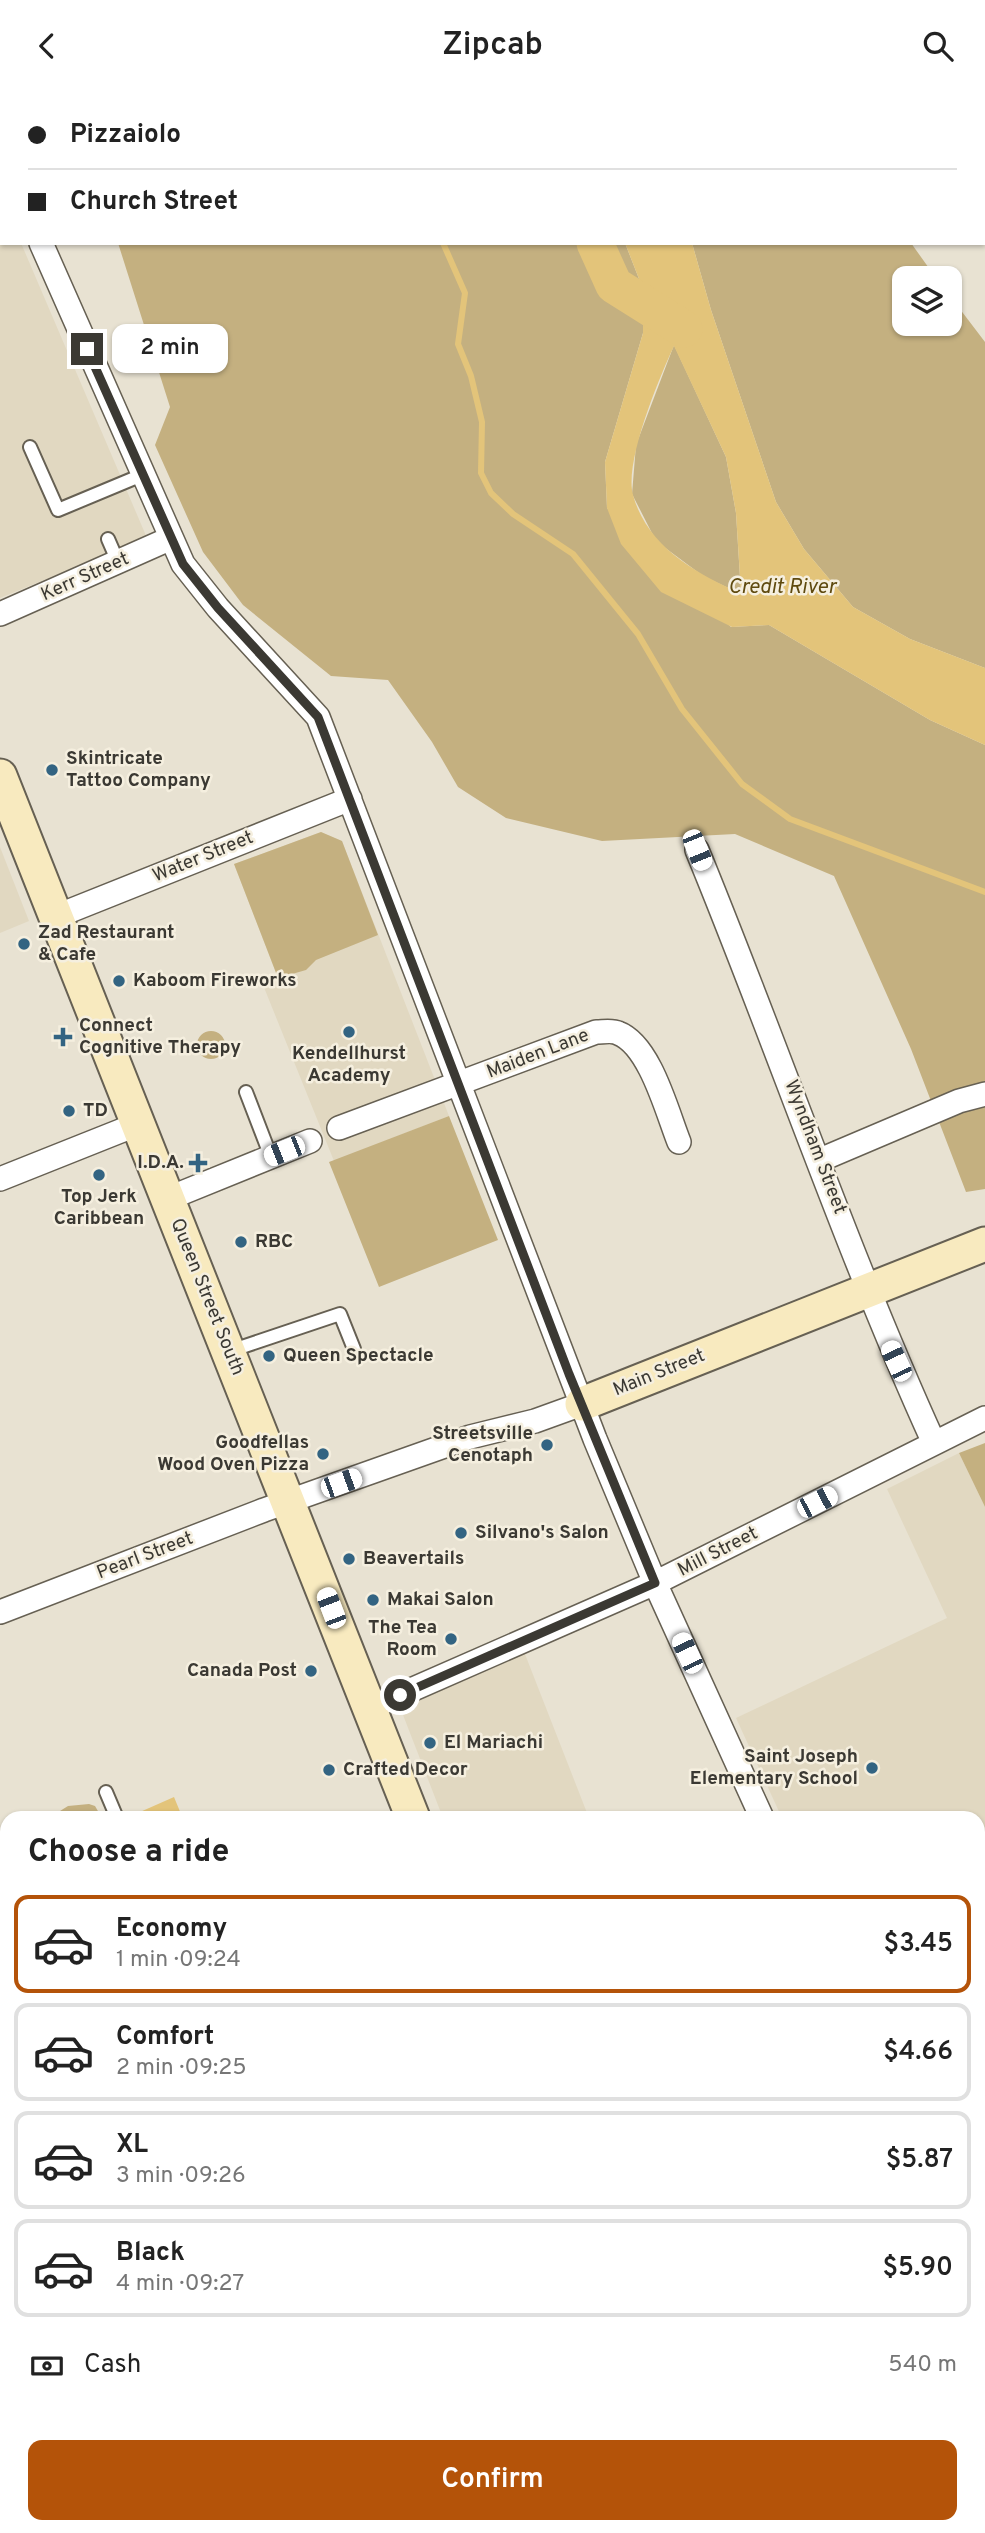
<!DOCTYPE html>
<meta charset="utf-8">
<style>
:root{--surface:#fff;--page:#f6f6f6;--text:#222;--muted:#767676;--line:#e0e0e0;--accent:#b45309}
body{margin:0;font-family:Overpass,sans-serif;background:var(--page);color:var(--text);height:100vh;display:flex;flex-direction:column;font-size:26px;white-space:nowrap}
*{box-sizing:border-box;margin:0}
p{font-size:23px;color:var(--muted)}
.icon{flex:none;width:38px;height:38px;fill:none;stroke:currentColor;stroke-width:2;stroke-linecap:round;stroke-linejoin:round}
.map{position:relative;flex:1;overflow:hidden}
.details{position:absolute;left:0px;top:1720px;width:985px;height:723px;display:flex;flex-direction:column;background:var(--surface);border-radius:21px 21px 0 0;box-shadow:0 2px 5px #0004}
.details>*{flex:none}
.banner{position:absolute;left:0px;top:0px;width:985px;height:154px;box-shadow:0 2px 5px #0004;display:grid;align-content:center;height:154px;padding:0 28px;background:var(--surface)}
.controls{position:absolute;left:892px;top:175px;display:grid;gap:14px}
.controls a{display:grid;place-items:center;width:70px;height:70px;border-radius:14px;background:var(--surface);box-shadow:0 2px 5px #0004;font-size:35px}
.end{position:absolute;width:32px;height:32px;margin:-16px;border:9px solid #3b3933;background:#fff;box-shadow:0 0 0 4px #fff}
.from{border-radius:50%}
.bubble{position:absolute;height:49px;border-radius:14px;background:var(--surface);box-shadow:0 2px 5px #0004;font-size:23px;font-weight:600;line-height:49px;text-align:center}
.car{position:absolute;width:21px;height:42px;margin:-21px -10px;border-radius:9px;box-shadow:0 0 5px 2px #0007;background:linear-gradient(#fff 24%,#345 0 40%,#fff 0 76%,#345 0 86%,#fff 0)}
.banner b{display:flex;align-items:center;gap:24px;height:66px;font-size:26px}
.banner b+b{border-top:2px solid var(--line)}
.banner i{width:18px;height:18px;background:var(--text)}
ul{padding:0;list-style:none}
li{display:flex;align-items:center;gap:21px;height:98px;margin:0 14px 10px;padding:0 14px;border:4px solid var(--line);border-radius:14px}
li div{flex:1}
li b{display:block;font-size:26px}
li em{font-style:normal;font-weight:600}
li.active{border-color:var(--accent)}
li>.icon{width:63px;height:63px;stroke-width:1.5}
h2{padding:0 28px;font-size:32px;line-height:84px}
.pay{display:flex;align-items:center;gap:18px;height:77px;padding:0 28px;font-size:26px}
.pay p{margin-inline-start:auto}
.cta{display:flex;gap:14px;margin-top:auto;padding:14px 28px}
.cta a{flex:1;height:80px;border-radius:14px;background:var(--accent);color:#fff;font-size:28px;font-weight:600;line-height:80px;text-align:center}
header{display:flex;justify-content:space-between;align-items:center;height:91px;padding:0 28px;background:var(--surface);font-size:32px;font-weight:600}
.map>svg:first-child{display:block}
.built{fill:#e1d8c1}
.green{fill:#c4b080}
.water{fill:#e3c47a;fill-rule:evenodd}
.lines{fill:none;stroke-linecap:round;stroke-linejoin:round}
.stream{stroke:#e3c47a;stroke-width:6}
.river{stroke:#e3c47a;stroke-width:37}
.lane-casing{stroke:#666053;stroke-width:16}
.street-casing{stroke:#666053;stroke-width:26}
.secondary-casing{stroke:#666053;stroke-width:37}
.lane{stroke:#fff;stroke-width:12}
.street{stroke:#fff;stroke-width:23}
.secondary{stroke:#f8eabf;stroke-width:33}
.rail-casing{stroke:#636057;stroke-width:8}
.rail{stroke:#f5efdf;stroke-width:5;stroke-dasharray:16;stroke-linecap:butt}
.route{stroke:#3b3933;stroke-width:9}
.poi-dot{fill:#336482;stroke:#f5efdf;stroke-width:2.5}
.labels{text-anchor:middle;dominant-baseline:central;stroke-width:5;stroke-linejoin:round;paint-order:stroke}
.street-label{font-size:19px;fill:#3b3933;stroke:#f5efdf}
.poi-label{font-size:19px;font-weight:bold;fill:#3b3933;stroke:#f5efdf;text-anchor:start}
.water-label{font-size:21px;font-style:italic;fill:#5f4a0f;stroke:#f5efdf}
</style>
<header><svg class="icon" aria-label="back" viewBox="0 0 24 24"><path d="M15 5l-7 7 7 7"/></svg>Zipcab<svg class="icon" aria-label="search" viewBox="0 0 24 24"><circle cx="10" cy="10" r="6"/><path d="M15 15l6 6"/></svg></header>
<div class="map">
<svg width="985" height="2442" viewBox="0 0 985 2442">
<rect width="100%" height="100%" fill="#e8e2d2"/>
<!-- built -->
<path class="built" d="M0,103L2,152H21L147,447L0,507Z
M321,741L342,750L449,1025L334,1070L263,894L278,887L234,773Z
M0,756L29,830L0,842Z
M959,1362L985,1416V2006L978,2008V1727H782L736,1627L947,1527L887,1398Z
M523,1558L589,1727H443L398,1611Z
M0,2198L7,2214V2426L0,2409Z"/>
<!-- green -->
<path class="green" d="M112,0H554L556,2H113Z
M118,152H625L643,198V242L605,371L607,417L731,536L769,534L930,629L985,654V1098L966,1101L911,958L834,785L735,743L602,750L506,727L458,696L432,651L388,589L331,585L243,514L203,461L155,354L170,316Z
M692,152H911L936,187H905V233H950V205L985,251V577L910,548L853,516L804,458L776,411L711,219Z
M674,254L726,366L736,422L741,503L703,485L656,450L632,403L636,354Z
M321,741L342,750L378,844L316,869L306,879L278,887L234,773Z
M197 954a14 14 0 1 1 28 0a14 14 0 1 1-28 0Z
M449,1025L498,1149L379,1196L329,1071Z
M985,1352V1416L959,1362Z
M89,1713L95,1715L102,1727H59L60,1720L68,1715Z
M7,1776V1892L0,1888V1778Z
M985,1821V1982L978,1978V1823Z
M985,2006V2141L978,2146V2008Z
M978,2327L985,2349V2442H793L809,2436H978Z"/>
<!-- water -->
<path class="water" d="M625,152H692L711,219L776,411L804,458L853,516L910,548L985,577V654L930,629L769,534L732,536L661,501L621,453L607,417L605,371L643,242V198ZM674,255L726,366L736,422L741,502C696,483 647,455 633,404C624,371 659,287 674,255Z
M174,1706L181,1723L171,1727H143L140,1721Z"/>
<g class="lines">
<!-- stream -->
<path class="stream" d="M443,152L465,202L458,253L471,285L482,331L481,382L491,402L513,423L573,463L638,543L682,618L742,693L790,728L985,801"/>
<!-- river -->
<path class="river" d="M430,0L431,2
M595,152L614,194L684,238"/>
<defs>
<path id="lane" d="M30,356L58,419L142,384
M108,448L118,471
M246,1001L271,1066
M230,1260L340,1223L354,1258
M106,1701L117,1727
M978,2176L985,2185"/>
<path id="street" d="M0,58L2,62
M41,152L183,473L218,517L318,626L595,1348L655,1492L762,1727
M0,523L169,448
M697,759C778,956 846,1159 934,1352
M57,825L350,708
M339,1037L596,941C603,941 612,939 618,942C650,954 667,1021 679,1051
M820,1069L959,1010L985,1003
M0,1088L138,1033
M167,1108L310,1050
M0,1521L264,1419L470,1346L535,1330L582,1313
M370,1617L655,1492L985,1327
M978,2257L985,2277
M300,2436L302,2442
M648,2442L664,2436"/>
<path id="secondary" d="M0,685L413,1727
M582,1313L985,1153
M0,2006L7,2002
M695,2436L697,2442"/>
</defs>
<!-- lane casing -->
<use href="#lane" class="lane-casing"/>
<!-- street casing -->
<use href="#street" class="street-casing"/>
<!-- secondary casing -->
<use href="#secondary" class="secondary-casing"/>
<!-- lane -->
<use href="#lane" class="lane"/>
<!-- street -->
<use href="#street" class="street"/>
<!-- secondary -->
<use href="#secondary" class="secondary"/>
<defs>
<path id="rail" d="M0,2284L7,2301
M0,2318L7,2335
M49,2436L51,2442
M62,2436L65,2442"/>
</defs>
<!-- rail casing -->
<use href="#rail" class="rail-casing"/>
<!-- rail -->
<use href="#rail" class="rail"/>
</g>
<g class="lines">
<!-- route -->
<path class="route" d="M87,258L183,473L218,517L318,626L569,1283L655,1492L400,1604"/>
</g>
<!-- markers -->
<g class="poi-dot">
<circle cx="52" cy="679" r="7"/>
<circle cx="24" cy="853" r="7"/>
<circle cx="119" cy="890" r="7"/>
<circle cx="349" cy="941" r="7"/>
<path d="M59.5 935.5h7v7h7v7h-7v7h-7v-7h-7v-7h7z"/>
<circle cx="69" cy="1020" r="7"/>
<path d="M194.5 1061.5h7v7h7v7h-7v7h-7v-7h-7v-7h7z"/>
<circle cx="99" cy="1084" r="7"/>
<circle cx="241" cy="1151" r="7"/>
<circle cx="269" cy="1265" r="7"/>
<circle cx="547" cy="1354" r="7"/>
<circle cx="323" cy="1363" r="7"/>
<circle cx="461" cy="1442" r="7"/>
<circle cx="349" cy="1468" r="7"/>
<circle cx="373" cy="1509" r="7"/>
<circle cx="451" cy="1548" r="7"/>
<circle cx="311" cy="1580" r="7"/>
<circle cx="430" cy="1652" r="7"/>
<circle cx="872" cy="1677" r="7"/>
<circle cx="329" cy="1679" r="7"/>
</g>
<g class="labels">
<!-- street labels -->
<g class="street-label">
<text transform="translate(85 486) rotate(-24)">Kerr Street</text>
<text transform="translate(203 766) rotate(-22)">Water Street</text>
<text transform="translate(538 963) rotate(-21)">Maiden Lane</text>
<text transform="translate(815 1056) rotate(69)">Wyndham Street</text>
<text transform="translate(207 1206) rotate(68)">Queen Street South</text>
<text transform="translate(659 1282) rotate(-22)">Main Street</text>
<text transform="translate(718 1461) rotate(-27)">Mill Street</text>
<text transform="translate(145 1465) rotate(-21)">Pearl Street</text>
</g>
<!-- poi labels -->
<g class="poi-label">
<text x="66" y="668">Skintricate<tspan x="66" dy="22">Tattoo Company</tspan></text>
<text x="38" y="842">Zad Restaurant<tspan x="38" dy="22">&amp; Cafe</tspan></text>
<text x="133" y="890">Kaboom Fireworks</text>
<text x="79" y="935">Connect<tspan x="79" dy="22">Cognitive Therapy</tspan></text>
<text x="349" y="963" text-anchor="middle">Kendellhurst<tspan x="349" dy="22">Academy</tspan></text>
<text x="83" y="1020">TD</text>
<text x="184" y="1072" text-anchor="end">I.D.A.</text>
<text x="99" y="1106" text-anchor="middle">Top Jerk<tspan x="99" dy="22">Caribbean</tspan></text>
<text x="255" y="1151">RBC</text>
<text x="283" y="1265">Queen Spectacle</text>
<text x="533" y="1343" text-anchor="end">Streetsville<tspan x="533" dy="22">Cenotaph</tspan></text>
<text x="309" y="1352" text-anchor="end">Goodfellas<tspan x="309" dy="22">Wood Oven Pizza</tspan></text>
<text x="475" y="1442">Silvano's Salon</text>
<text x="363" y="1468">Beavertails</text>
<text x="387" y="1509">Makai Salon</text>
<text x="437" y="1537" text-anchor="end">The Tea<tspan x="437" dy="22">Room</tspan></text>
<text x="297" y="1580" text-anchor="end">Canada Post</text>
<text x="444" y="1652">El Mariachi</text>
<text x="858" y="1666" text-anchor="end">Saint Joseph<tspan x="858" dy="22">Elementary School</tspan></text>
<text x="343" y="1679">Crafted Decor</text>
</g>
<!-- water labels -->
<g class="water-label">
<text x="782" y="496">Credit River</text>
</g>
</g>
</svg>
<div class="controls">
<a><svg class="icon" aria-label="layers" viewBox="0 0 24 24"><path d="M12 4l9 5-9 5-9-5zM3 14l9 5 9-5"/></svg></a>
</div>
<i class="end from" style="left:400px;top:1604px"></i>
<i class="end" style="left:87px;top:258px"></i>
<div class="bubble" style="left:112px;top:233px;width:116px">2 min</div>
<i class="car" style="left:697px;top:759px;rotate:158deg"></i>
<i class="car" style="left:284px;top:1060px;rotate:248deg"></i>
<i class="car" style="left:896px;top:1270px;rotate:335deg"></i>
<i class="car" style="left:341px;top:1392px;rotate:70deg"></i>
<i class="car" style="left:817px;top:1411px;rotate:63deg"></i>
<i class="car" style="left:331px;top:1517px;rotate:339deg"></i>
<i class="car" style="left:687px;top:1562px;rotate:335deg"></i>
<div class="banner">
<b><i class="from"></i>Pizzaiolo</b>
<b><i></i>Church Street</b>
</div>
<section class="details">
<h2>Choose a ride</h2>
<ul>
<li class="active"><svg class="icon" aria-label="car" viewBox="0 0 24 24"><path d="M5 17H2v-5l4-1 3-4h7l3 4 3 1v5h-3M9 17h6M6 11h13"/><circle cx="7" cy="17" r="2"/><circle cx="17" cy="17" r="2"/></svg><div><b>Economy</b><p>1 min · 09:24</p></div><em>$3.45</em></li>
<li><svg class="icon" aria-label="car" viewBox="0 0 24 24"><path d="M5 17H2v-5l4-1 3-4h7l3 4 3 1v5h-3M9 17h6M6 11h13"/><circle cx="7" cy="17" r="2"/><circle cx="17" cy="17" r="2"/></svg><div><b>Comfort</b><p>2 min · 09:25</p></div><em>$4.66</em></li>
<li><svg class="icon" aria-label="car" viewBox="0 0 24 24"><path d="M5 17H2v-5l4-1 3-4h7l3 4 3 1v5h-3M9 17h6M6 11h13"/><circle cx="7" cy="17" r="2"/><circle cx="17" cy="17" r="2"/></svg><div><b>XL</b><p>3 min · 09:26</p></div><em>$5.87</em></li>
<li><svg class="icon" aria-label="car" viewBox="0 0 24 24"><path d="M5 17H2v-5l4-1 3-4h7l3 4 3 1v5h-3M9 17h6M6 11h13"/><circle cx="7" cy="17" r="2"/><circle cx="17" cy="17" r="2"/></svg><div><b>Black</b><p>4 min · 09:27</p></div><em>$5.90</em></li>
</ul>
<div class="pay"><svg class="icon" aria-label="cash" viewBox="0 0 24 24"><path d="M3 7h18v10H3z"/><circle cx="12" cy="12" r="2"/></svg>Cash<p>540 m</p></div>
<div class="cta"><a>Confirm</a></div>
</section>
</div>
